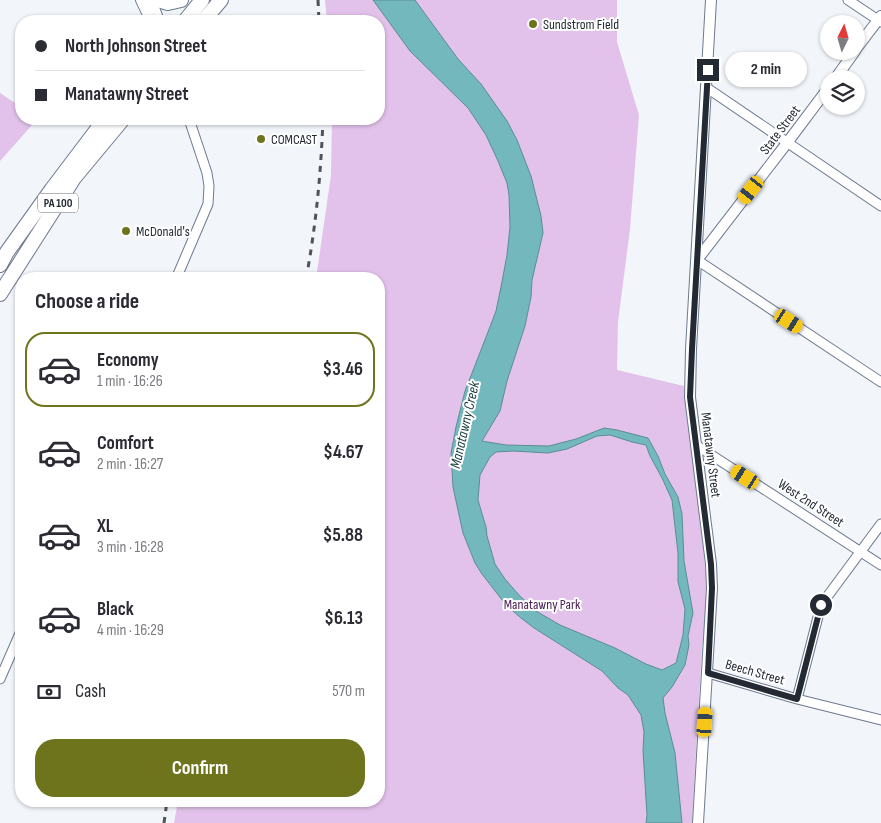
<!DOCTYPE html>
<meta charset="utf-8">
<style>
:root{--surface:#fff;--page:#f7f7f7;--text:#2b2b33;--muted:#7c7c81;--line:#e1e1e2;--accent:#6d741c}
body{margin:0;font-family:"Sofia Sans Condensed",sans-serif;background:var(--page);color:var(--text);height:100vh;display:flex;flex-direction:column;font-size:19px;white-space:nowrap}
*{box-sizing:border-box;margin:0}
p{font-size:16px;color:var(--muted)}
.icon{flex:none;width:28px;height:28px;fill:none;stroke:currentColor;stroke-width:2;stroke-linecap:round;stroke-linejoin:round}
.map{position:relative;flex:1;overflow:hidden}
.panel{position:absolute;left:15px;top:272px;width:370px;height:535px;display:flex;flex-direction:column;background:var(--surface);border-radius:20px;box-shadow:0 1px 4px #0004}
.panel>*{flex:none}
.hud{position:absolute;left:15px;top:15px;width:370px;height:110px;border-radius:20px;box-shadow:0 1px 4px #0004;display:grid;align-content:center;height:110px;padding:0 20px;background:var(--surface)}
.needle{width:32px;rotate:5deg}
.controls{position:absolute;left:820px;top:15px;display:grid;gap:10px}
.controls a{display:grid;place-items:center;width:45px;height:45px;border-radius:50%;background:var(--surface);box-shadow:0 1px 4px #0004;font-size:25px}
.end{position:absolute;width:22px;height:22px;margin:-11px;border:6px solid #242a33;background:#fff;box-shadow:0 0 0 2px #fff}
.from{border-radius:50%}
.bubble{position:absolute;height:35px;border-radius:18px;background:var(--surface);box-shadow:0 1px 4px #0004;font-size:16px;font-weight:700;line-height:35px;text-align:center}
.car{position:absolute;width:15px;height:30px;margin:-15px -8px;border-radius:6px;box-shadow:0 0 4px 1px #0007;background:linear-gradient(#f5c518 24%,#345 0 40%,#f5c518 0 76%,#345 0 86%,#f5c518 0)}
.hud b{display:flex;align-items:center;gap:18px;height:48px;font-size:19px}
.hud b+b{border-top:1px solid var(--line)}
.hud i{width:12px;height:12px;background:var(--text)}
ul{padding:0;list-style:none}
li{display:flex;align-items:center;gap:15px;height:75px;margin:0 10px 8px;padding:0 10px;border:2px solid transparent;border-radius:20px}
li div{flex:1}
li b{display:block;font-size:19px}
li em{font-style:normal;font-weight:700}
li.current{border-color:var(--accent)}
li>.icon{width:45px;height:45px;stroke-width:1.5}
h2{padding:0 20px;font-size:22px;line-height:60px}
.pay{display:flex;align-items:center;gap:12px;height:55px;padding:0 20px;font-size:19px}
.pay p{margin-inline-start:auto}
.cta{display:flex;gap:10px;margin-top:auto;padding:10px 20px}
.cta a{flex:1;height:58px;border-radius:20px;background:var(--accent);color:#fff;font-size:20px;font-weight:700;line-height:58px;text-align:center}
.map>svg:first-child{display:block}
.green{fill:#e2c2ea}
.water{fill:#72b8bd;stroke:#5b8d94;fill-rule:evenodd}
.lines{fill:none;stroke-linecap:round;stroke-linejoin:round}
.minor-casing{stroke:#6c7990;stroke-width:11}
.tertiary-casing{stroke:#6c7990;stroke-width:12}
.trunk-casing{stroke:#6c7990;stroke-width:16}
.minor{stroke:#fff;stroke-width:9}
.tertiary{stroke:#fff;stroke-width:10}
.trunk{stroke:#fff;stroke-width:14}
.rail{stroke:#4e535c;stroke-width:3;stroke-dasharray:6 6;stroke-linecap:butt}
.route{stroke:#242a33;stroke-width:6}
.poi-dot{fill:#6d741c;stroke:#fff;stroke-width:2}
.labels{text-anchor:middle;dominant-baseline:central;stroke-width:4;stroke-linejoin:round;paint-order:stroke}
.shield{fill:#fff;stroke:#666a70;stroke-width:1}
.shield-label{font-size:12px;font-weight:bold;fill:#242a33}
.poi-label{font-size:14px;fill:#242a33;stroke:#fff;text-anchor:start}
.street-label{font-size:14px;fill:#242a33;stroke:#fff}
.park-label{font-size:14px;fill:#4b2055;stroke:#fff}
.water-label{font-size:15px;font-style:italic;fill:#173a3c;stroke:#fff}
</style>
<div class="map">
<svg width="881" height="823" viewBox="0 0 881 823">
<rect width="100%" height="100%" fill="#f2f5fa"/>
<!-- green -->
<path class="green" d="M325,0H617V42L639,115L630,229L618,322L617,370L684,386L706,573V615L702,647L692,823H174L178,801H379V279H316L331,175L332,119H379V21H327Z
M0,93L15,103L21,111V119H28L33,124L0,161Z"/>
<!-- water -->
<path class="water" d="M373,0H415L458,59L481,84L507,121L517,140L531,176L541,216L543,233L532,280L531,297L525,326L507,381L500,411L482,441L506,445L549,446L576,439L604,428L617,430L648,438L658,456L665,474L678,497L682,514L684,561L693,613L688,636L689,645L685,665L672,687L663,698L665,713L675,753L682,823H646L647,815L643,751L644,732L641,715L628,695L618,688L602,671L534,628L521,618L506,605L482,574L475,563L463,533L453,487L451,453L456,427L465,391L488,332L496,311L501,287L507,255L510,227L509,195L507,183L498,161L486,135L468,108L410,51ZM610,435L632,442L646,445L650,456L662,478L672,500L678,553V582L685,609L683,635L676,663L662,670L646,664L615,648L560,625L536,611L519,595L505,579L495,564L487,536L486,527L478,500L480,475L490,457L496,452L513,451L548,453L567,449L597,436Z"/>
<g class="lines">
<defs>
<path id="minor" d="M848,0L881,22
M707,88L881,206
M697,260L881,382
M176,279L208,204L209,186L207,173L189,119
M696,445L881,565
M708,673L797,699L881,720
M0,679L21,631
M797,699L821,605L881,524"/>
<path id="tertiary" d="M141,0L151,21
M151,0L159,21
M856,49L881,16
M835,79L855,51
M697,260L787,143L829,87
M698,823L712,588L711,564L690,397L691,349L711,0"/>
<path id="trunk" d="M158,0L168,3L181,0
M185,21L202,0
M203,21L221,0
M0,265L7,252L52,189L105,119
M0,294L74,178L123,119"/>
</defs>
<!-- minor casing -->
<use href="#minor" class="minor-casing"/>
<!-- tertiary casing -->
<use href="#tertiary" class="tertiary-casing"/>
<!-- trunk casing -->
<use href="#trunk" class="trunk-casing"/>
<!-- minor -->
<use href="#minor" class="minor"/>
<!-- tertiary -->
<use href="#tertiary" class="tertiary"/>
<!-- trunk -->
<use href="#trunk" class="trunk"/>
<!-- rail -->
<path class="rail" d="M318,0L319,21
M306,279C316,226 321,172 323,119
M164,823L167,801"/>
</g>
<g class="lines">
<!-- route -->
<path class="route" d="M708,70L692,349L690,397L711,564L712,588L708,673L797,699L821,605"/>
</g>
<!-- markers -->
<g class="poi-dot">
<circle cx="533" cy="24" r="5"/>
<circle cx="261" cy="139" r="5"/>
<circle cx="126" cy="231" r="5"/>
</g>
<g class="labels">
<!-- shield labels -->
<rect class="shield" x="38" y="193.5" width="40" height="19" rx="4"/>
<g class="shield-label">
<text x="58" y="203">PA 100</text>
</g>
<!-- poi labels -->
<g class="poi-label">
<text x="543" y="24">Sundstrom Field</text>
<text x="271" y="139">COMCAST</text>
<text x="136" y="231">McDonald's</text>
</g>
<!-- street labels -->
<g class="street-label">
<text transform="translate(780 130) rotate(-53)">State Street</text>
<text transform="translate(711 455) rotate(83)">Manatawny Street</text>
<text transform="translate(811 503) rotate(33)">West 2nd Street</text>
<text transform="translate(755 672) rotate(16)">Beech Street</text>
</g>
<!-- park labels -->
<g class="park-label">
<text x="542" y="604">Manatawny Park</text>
</g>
<!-- water labels -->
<g class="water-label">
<text transform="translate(465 425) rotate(-77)">Manatawny Creek</text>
</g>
</g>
</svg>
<div class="controls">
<a><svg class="needle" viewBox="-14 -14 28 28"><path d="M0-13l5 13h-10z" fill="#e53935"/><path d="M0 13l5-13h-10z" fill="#7c7c81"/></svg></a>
<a><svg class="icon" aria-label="layers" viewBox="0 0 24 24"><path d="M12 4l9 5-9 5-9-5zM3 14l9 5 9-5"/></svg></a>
</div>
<i class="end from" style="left:821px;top:605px"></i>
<i class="end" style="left:708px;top:70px"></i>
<div class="bubble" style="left:725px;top:52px;width:82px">2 min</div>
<i class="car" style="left:751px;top:190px;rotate:218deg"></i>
<i class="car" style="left:789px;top:321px;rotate:123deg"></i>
<i class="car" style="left:745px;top:477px;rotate:303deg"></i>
<i class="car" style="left:705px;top:722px;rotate:4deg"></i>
<div class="hud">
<b><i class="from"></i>North Johnson Street</b>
<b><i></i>Manatawny Street</b>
</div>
<section class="panel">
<h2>Choose a ride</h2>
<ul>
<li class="current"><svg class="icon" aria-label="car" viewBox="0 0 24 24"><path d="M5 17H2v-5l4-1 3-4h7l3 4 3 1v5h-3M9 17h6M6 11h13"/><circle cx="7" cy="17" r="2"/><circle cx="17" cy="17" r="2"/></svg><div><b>Economy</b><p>1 min · 16:26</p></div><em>$3.46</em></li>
<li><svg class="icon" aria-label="car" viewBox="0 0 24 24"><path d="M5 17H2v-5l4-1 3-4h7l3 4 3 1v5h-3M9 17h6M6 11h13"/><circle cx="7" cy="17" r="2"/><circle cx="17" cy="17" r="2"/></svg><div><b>Comfort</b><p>2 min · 16:27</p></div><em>$4.67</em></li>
<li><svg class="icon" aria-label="car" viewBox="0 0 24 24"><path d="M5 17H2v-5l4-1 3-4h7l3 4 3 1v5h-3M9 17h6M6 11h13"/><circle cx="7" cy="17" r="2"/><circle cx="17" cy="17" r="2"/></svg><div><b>XL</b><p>3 min · 16:28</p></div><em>$5.88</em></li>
<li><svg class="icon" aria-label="car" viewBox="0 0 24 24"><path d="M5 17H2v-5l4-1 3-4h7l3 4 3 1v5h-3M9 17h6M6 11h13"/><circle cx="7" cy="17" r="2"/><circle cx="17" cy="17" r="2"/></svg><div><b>Black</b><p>4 min · 16:29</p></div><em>$6.13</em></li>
</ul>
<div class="pay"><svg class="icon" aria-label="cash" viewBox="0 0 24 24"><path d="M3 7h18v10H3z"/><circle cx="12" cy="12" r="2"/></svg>Cash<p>570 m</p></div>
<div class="cta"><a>Confirm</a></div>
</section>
</div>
